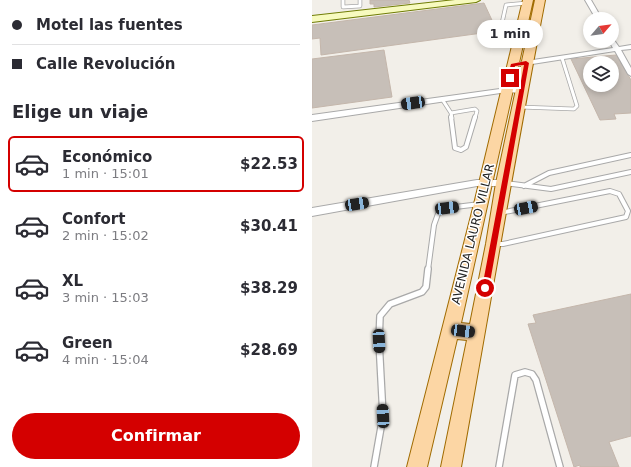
<!DOCTYPE html>
<html lang="es">
<meta charset="utf-8">
<style>
:root{--surface:#fff;--page:#f7f7f7;--text:#2b2b33;--muted:#7c7c81;--line:#e1e1e2;--accent:#d40000}
body{margin:0;font-family:"DejaVu Sans",sans-serif;background:var(--page);color:var(--text);height:100vh;display:flex;flex-direction:column;font-size:15px;white-space:nowrap}
*{box-sizing:border-box;margin:0}
p{font-size:13px;color:var(--muted)}
.icon{flex:none;width:22px;height:22px;fill:none;stroke:currentColor;stroke-width:2;stroke-linecap:round;stroke-linejoin:round}
.map{position:relative;flex:1;overflow:hidden}
.sheet{display:flex;flex-direction:column;background:var(--surface);width:312px}
.sheet>*{flex:none}
.top-card{display:grid;align-content:center;height:88px;padding:0 12px;background:var(--surface)}
.needle{width:26px;rotate:62deg}
.controls{position:absolute;left:271px;top:12px;display:grid;gap:8px}
.controls a{display:grid;place-items:center;width:36px;height:36px;border-radius:50%;background:var(--surface);box-shadow:0 2px 6px #0003;font-size:20px}
.end{position:absolute;width:18px;height:18px;margin:-9px;border:5px solid #d40000;background:#fff;box-shadow:0 0 0 2px #fff}
.from{border-radius:50%}
.bubble{position:absolute;height:28px;border-radius:14px;background:var(--surface);box-shadow:0 2px 6px #0003;font-size:13px;font-weight:800;line-height:28px;text-align:center}
.car{position:absolute;width:12px;height:24px;margin:-12px -6px;border-radius:5px;box-shadow:0 0 3px 1px #0007;background:linear-gradient(#222 24%,#8ab4d8 0 40%,#222 0 76%,#8ab4d8 0 86%,#222 0)}
.top-card b{display:flex;align-items:center;gap:14px;height:38px;font-size:15px}
.top-card b+b{border-top:1px solid var(--line)}
.top-card i{width:10px;height:10px;background:var(--text)}
ul{padding:0;list-style:none}
li{display:flex;align-items:center;gap:12px;height:56px;margin:0 8px 6px;padding:0 4px;border:2px solid transparent;border-radius:6px}
li div{flex:1}
li b{display:block;font-size:15px}
li em{font-style:normal;font-weight:800}
li.current{border-color:var(--accent)}
li>.icon{width:36px;height:36px;stroke-width:1.5}
h2{padding:0 12px;font-size:18px;line-height:48px}
.primary-button{display:flex;gap:8px;margin-top:auto;padding:8px 12px}
.primary-button a{flex:1;height:46px;border-radius:24px;background:var(--accent);color:#fff;font-size:16px;font-weight:800;line-height:46px;text-align:center}
main{display:flex;flex:1;min-height:0}
.map>svg:first-child{display:block}
.building{fill:#c7bfb8;stroke:#c4b6ab;fill-rule:evenodd}
.lines{fill:none;stroke-linecap:round;stroke-linejoin:round}
.lane-far2-casing{stroke:#a9a9a9;stroke-width:4.5}
.lane-far1-casing{stroke:#a9a9a9;stroke-width:6}
.lane-casing{stroke:#a9a9a9;stroke-width:8}
.street-casing{stroke:#a9a9a9;stroke-width:2}
.secondary-casing{stroke:#707d05;stroke-width:2}
.primary-casing{stroke:#a06b00;stroke-width:2}
.lane-far2{stroke:#fff;stroke-width:3}
.lane-far1{stroke:#fff;stroke-width:4}
.lane{stroke:#fff;stroke-width:5.5}
.street{fill:#fff;fill-rule:evenodd}
.secondary{fill:#f7fabf;fill-rule:evenodd}
.primary{fill:#fcd6a4;fill-rule:evenodd}
.route{fill:#d40000}
.labels{text-anchor:middle;dominant-baseline:central;stroke-width:3;stroke-linejoin:round;paint-order:stroke}
.street-label{font-size:12px;fill:#222;stroke:#fff}
</style>
<main>
<section class="sheet">
<div class="top-card">
<b><i class="from"></i>Motel las fuentes</b>
<b><i></i>Calle Revolución</b>
</div>
<h2>Elige un viaje</h2>
<ul>
<li class="current"><svg class="icon" aria-label="car" viewBox="0 0 24 24"><path d="M5 17H2v-5l4-1 3-4h7l3 4 3 1v5h-3M9 17h6M6 11h13"/><circle cx="7" cy="17" r="2"/><circle cx="17" cy="17" r="2"/></svg><div><b>Económico</b><p>1 min · 15:01</p></div><em>$22.53</em></li>
<li><svg class="icon" aria-label="car" viewBox="0 0 24 24"><path d="M5 17H2v-5l4-1 3-4h7l3 4 3 1v5h-3M9 17h6M6 11h13"/><circle cx="7" cy="17" r="2"/><circle cx="17" cy="17" r="2"/></svg><div><b>Confort</b><p>2 min · 15:02</p></div><em>$30.41</em></li>
<li><svg class="icon" aria-label="car" viewBox="0 0 24 24"><path d="M5 17H2v-5l4-1 3-4h7l3 4 3 1v5h-3M9 17h6M6 11h13"/><circle cx="7" cy="17" r="2"/><circle cx="17" cy="17" r="2"/></svg><div><b>XL</b><p>3 min · 15:03</p></div><em>$38.29</em></li>
<li><svg class="icon" aria-label="car" viewBox="0 0 24 24"><path d="M5 17H2v-5l4-1 3-4h7l3 4 3 1v5h-3M9 17h6M6 11h13"/><circle cx="7" cy="17" r="2"/><circle cx="17" cy="17" r="2"/></svg><div><b>Green</b><p>4 min · 15:04</p></div><em>$28.69</em></li>
</ul>
<div class="primary-button"><a>Confirmar</a></div>
</section>
<div class="map">
<svg width="319" height="467" viewBox="0 0 319 467">
<rect width="100%" height="100%" fill="#f2efe9"/>
<!-- building -->
<path class="building" d="M58,0H97L98,3L62,7V4H58Z
M172,3L185,31L9,55L8,38L0,39V25Z
M72,50L80,97L0,108V59Z
M304,55L319,80V113L302,114L304,119L288,120L259,59ZM278,63H300V85H278Z
M319,294V436L297,442L307,467H268V465L262,467L216,324L224,323L221,315Z"/>
<g class="lines">
<defs>
<path id="lane-far2" d="M31,0V7L48,6V0
M210,27L190,23L194,5L215,3
M130,99L139,113
M208,107L262,109L265,106L250,58
M139,113L140,118
M139,113L163,109L165,111L163,118"/>
<path id="lane-far1" d="M139,117L143,148L149,150L154,147L163,117
M193,183L239,189L319,172
M212,186L237,173L319,155
M183,244H191L314,217L316,211L307,194L298,191L188,213
M116,270L122,225L127,211L135,208L168,204"/>
<path id="lane" d="M62,467L71,416L67,341L68,316L78,304L110,292L114,287L116,269
M187,467L203,375L213,372L220,374L224,380L248,467"/>
<path id="street" d="M273,0H279L290,19H284Z
M300,39L302,40L307,47L319,45V49L309,50L319,68V76L316,74L303,51L201,67L198,65L201,63L301,48L297,41H300Z
M195,88L209,89L212,91L209,93L195,92L0,121V115Z
M165,180H191L195,183L191,186H165L0,216V208Z"/>
<path id="secondary" d="M143,0H168L164,2L0,22V16Z"/>
<path id="primary" d="M211,0H221L149,323L158,324L174,244L184,183L223,0H233C203,155 177,311 149,467H129L155,340L145,339L115,467H95L162,204Z"/>
</defs>
<!-- lane-far2 casing -->
<use href="#lane-far2" class="lane-far2-casing"/>
<!-- lane-far1 casing -->
<use href="#lane-far1" class="lane-far1-casing"/>
<!-- lane casing -->
<use href="#lane" class="lane-casing"/>
<!-- street casing -->
<use href="#street" class="street-casing"/>
<!-- secondary casing -->
<use href="#secondary" class="secondary-casing"/>
<!-- primary casing -->
<use href="#primary" class="primary-casing"/>
<!-- lane-far2 -->
<use href="#lane-far2" class="lane-far2"/>
<!-- lane-far1 -->
<use href="#lane-far1" class="lane-far1"/>
<!-- lane -->
<use href="#lane" class="lane"/>
<!-- street -->
<use href="#street" class="street"/>
<!-- secondary -->
<use href="#secondary" class="secondary"/>
<!-- primary -->
<use href="#primary" class="primary"/>
</g>
<!-- route -->
<path class="route" d="M214,61L217,63L177,288L173,292L170,288L212,65L203,66L200,78L198,79L195,78L199,64Z"/>
<g class="labels">
<!-- street labels -->
<g class="street-label">
<text transform="translate(161 234) rotate(-76)">AVENIDA LAURO VILLAR</text>
</g>
</g>
</svg>
<div class="controls">
<a><svg class="needle" viewBox="-14 -14 28 28"><path d="M0-13l5 13h-10z" fill="#e53935"/><path d="M0 13l5-13h-10z" fill="#7c7c81"/></svg></a>
<a><svg class="icon" aria-label="layers" viewBox="0 0 24 24"><path d="M12 4l9 5-9 5-9-5zM3 14l9 5 9-5"/></svg></a>
</div>
<i class="end from" style="left:173px;top:288px"></i>
<i class="end" style="left:198px;top:78px"></i>
<div class="bubble" style="left:165px;top:20px;width:66px">1 min</div>
<i class="car" style="left:101px;top:103px;rotate:262deg"></i>
<i class="car" style="left:45px;top:204px;rotate:81deg"></i>
<i class="car" style="left:135px;top:208px;rotate:83deg"></i>
<i class="car" style="left:214px;top:208px;rotate:79deg"></i>
<i class="car" style="left:151px;top:331px;rotate:97deg"></i>
<i class="car" style="left:67px;top:341px;rotate:177deg"></i>
<i class="car" style="left:71px;top:416px;rotate:357deg"></i>
</div>
</main>
